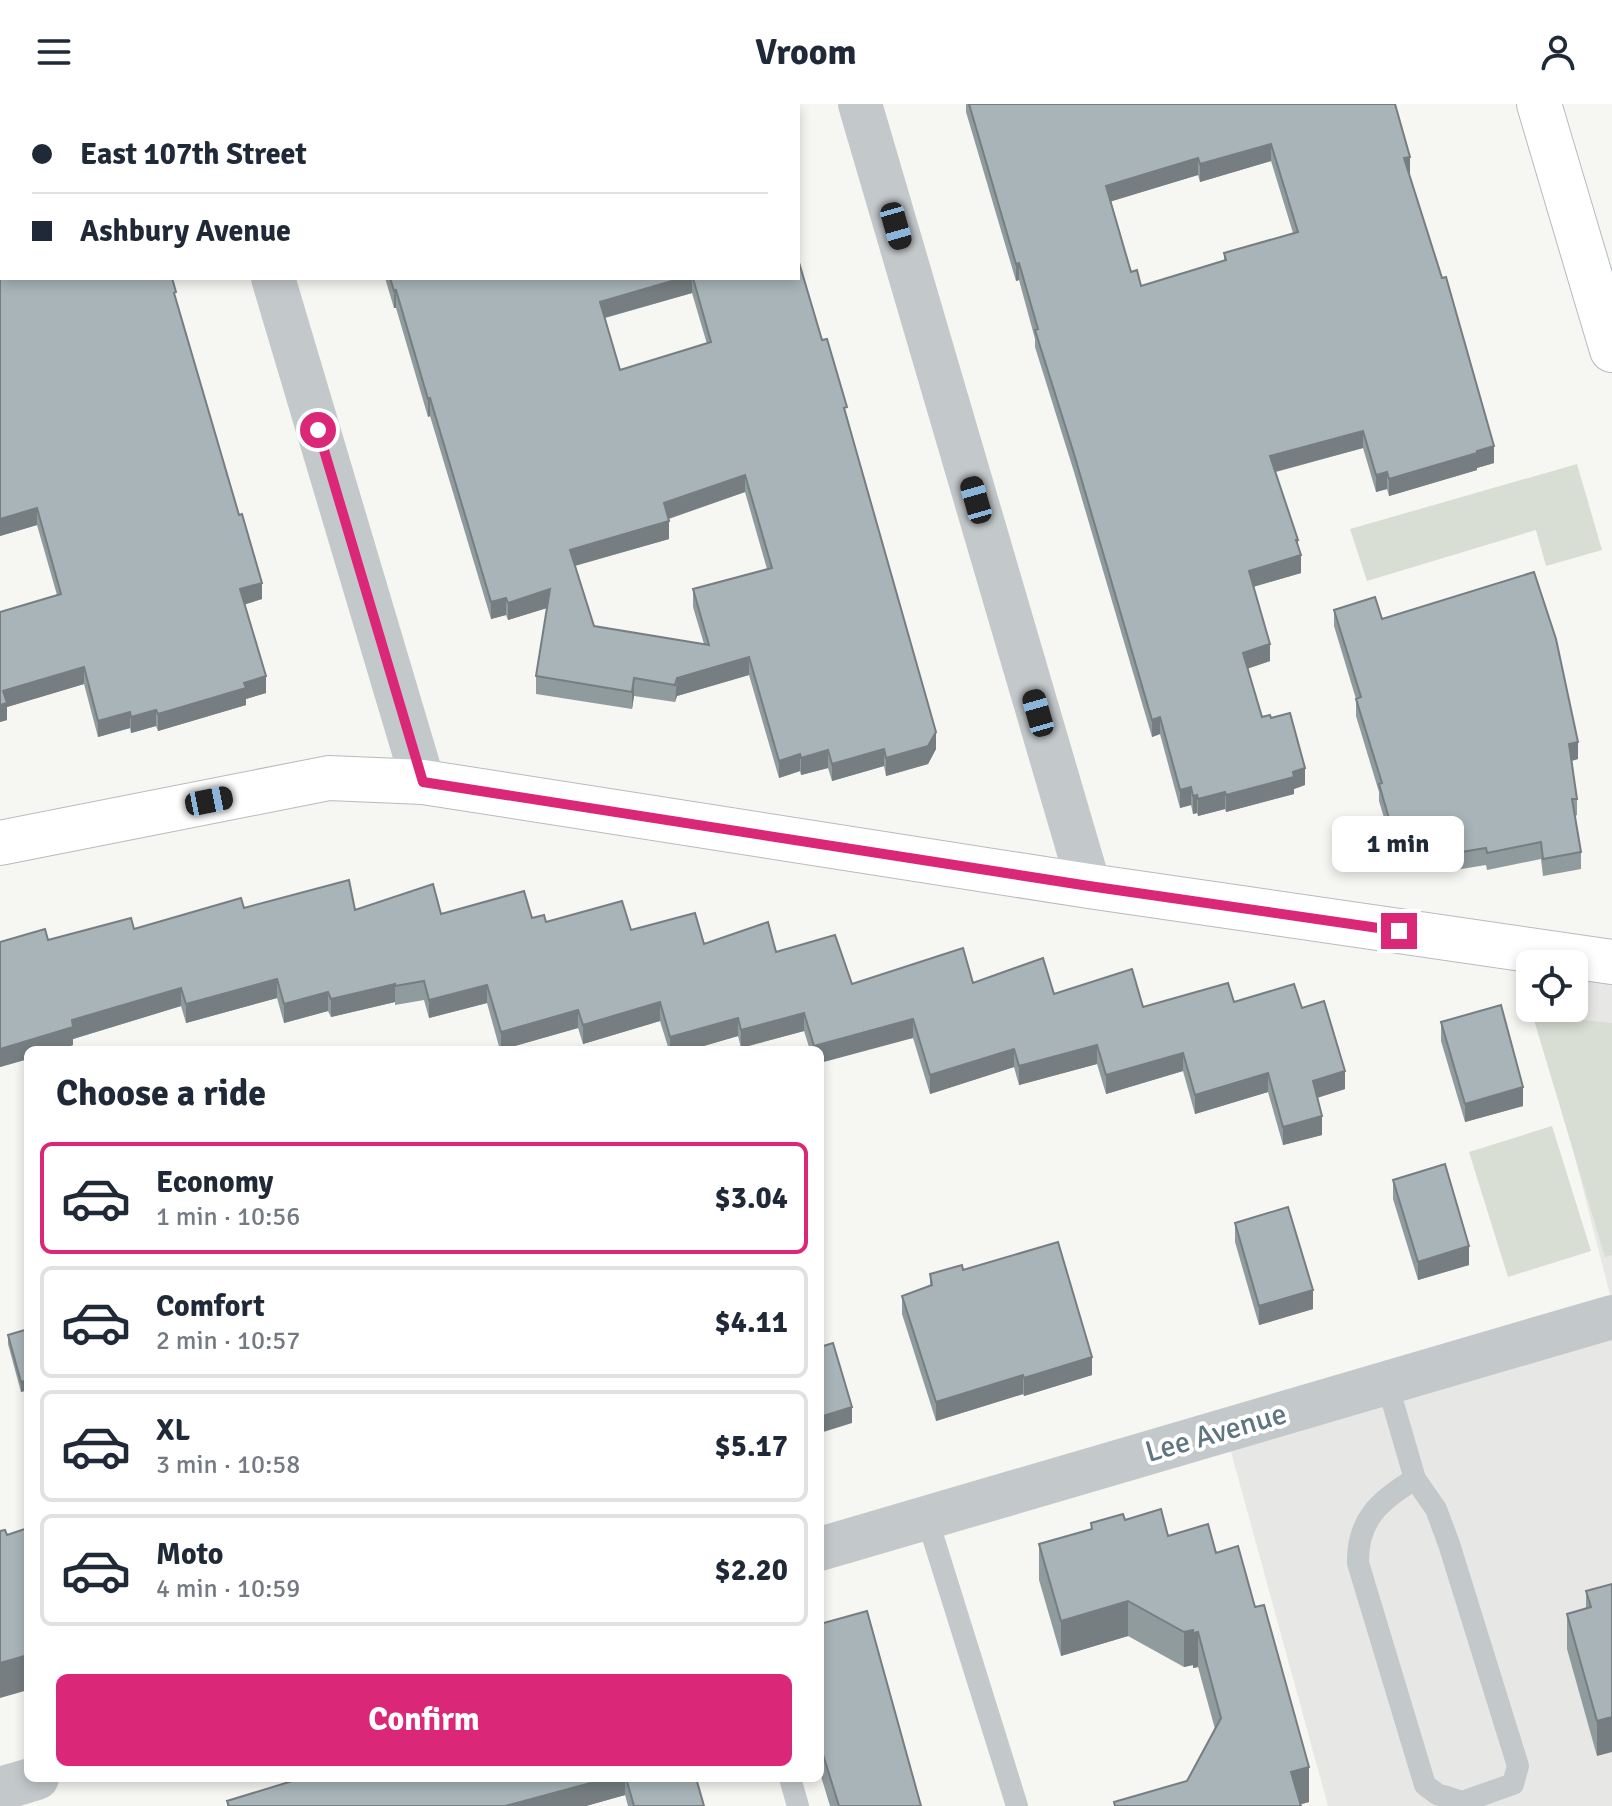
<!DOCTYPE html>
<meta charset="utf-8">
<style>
:root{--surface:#fff;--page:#f2f2f3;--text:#1f2937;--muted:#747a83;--line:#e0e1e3;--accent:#db2777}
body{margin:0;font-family:Signika,sans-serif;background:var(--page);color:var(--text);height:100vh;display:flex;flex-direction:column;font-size:30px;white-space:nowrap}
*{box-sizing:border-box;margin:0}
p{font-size:26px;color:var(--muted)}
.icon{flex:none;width:44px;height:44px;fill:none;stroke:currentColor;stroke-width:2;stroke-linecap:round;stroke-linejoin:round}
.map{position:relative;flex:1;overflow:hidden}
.sheet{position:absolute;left:24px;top:942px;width:800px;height:736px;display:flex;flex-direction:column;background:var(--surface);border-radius:12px;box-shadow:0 4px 12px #0003}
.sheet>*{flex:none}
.guide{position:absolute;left:0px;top:0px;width:800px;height:176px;box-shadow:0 4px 12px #0003;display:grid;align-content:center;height:176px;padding:0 32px;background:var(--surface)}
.tools{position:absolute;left:1516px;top:846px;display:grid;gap:16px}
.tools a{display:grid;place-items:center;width:72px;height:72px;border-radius:12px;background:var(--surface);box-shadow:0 4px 12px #0003;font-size:40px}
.end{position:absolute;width:36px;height:36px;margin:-18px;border:10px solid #db2777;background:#fff;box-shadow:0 0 0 4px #fff}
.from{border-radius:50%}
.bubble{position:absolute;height:56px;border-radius:12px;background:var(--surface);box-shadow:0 4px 12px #0003;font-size:26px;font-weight:700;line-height:56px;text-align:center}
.car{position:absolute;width:24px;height:48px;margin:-24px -12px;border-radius:10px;box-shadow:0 0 6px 2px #0007;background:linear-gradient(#222 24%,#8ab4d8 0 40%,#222 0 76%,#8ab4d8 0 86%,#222 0)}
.guide b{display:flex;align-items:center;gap:28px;height:76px;font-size:30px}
.guide b+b{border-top:2px solid var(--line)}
.guide i{width:20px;height:20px;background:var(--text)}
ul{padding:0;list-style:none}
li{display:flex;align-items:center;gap:24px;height:112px;margin:0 16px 12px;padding:0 16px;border:4px solid var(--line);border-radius:12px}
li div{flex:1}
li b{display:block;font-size:30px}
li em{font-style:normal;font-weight:700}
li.active{border-color:var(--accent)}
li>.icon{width:72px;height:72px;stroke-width:1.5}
h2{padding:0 32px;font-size:36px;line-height:96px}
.action{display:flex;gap:16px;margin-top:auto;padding:16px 32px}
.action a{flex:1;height:92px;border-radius:12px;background:var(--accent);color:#fff;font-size:32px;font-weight:700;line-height:92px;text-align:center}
header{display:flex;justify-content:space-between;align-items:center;height:104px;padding:0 32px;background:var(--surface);font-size:36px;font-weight:700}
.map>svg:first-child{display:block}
.built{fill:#e7e7e5}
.green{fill:#d8ded3}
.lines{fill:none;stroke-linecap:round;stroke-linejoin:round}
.secondary-casing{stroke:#b5bcbf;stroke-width:46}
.lane{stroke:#c3c8cb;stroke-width:22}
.street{stroke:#c3c8cb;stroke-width:44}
.secondary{stroke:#fff;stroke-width:44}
.wall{fill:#909b9e;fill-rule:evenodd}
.shaded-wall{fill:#767e81}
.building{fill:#a8b4b8;stroke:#767e81;stroke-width:2;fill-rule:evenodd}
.route{stroke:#db2777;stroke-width:10}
.labels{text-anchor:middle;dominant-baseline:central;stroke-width:8;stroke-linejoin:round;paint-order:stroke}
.street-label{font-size:30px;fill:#5e7680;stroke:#fff}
</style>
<header><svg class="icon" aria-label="menu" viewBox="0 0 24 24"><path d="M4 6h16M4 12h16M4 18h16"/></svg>Vroom<svg class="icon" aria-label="person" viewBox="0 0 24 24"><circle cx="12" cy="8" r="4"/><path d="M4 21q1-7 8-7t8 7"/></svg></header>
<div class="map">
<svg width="1612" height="1702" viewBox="0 0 1612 1702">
<rect width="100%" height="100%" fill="#f6f6f2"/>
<!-- built -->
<path class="built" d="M1523,845L1612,858V1199L1537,904H1574V860H1530V874Z
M1612,1213V1702H1328L1225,1326Z"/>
<!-- green -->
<path class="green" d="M1577,360L1602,446L1546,462L1536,426L1367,477L1350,425Z
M1534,916H1584L1612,919V1151L1605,1153Z
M1552,1022L1591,1147L1508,1173L1469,1048Z"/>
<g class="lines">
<defs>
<path id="secondary" d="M1539,0L1612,246
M0,739L329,674L423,678L1089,782L1612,858"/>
</defs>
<!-- secondary casing -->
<use href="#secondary" class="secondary-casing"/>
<!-- lane -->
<path class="lane" d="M1387,1279L1415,1375L1436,1405L1449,1440L1518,1662L1513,1680L1462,1698L1437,1690L1425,1681L1358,1459C1357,1416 1380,1396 1415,1375
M927,1414L1017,1702
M790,1674L798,1702"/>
<!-- street -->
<path class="street" d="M221,0V2
M860,0L1089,782
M273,174L423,678
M820,1445L1612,1213
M0,1685L37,1674"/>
<!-- secondary -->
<use href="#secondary" class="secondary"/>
</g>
<!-- wall -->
<path class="wall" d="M0,0L2,2V34L0,27Z
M966,0H1395L1409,70L1494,359L1477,364V366L1389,392L1387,385L1376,388L1363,344L1276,368L1298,442L1301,469L1253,483L1270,557L1247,565L1262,613L1305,681L1294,685V690L1226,708L1225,705L1198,712L1197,709L1193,710L1191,701L1180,704L1160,630L1152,633L1074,368L1035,243V235L1019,176L1016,177L966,8ZM1271,57L1293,129L1224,149V156L1141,182L1131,168L1111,97L1198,71L1200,78Z
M0,158L176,194L262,495L245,500L266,589L246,595V601L158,627L156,622L131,629L130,624L98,633L84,580L7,603V616L0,618V508L57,491L37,421L0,432Z
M385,174H798L822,236L847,312L936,645L928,660L886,672L884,662L832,677L828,664L801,671L800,667L779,674L749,571L677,592L675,598L634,592L632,605L536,590V572L547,504L508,516L506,511L491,515L430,312L428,313L396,204H394ZM692,189L707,240L620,266L605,214ZM745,388L767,465L693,485V503L704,540L594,522L575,462L669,435V415Z
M1334,506L1382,515L1578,655L1572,657L1577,695V711L1575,712L1581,748V765L1543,772L1541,755L1487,766L1486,761L1449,767V764L1432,766L1426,731L1392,741L1379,697V688L1356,612V595L1334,522Z
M244,804L355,806L532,814L546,818L631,826L704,840L776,848L852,880L973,879L1143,903L1234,898L1302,904L1345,985L1317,994L1322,1031L1283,1041L1268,988L1195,1010L1183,967L1106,990L1097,960L1019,981L1014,963L930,990L913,934L820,946H810L804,927L741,944L738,932L690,946H669L660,917L583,940L578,924L500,946L487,899L429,914L424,896L395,901V898L331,913L328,907L284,919L277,894L186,919L181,902L73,935V941L58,946H28V955L0,963V838L48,836L134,825Z
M1441,918L1523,1002L1465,1018L1441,937Z
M1393,1076L1469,1161L1418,1176L1393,1095Z
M1235,1119L1313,1205L1259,1221L1235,1138Z
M963,1166L1092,1271L1024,1292L1023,1290L936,1317L902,1210V1192L930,1182V1170Z
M28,1225V1286L21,1288L8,1240V1231Z
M1125,1416L1216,1449L1309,1698L1301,1700V1702H1114V1698L1187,1677L1215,1625L1198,1563L1193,1564V1561L1184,1563L1128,1532L1061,1552L1039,1476V1440L1091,1425V1419Z
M1612,1480L1597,1652L1567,1545V1510L1586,1505V1487Z
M820,1520L921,1702H830L820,1669Z
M302,1674H696L704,1702H628L625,1691L586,1702H227V1697Z"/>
<!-- shaded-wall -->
<path class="shaded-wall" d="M1271,40V57L1200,78V60Z
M1410,53V70L1404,72V54Z
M1198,54V71L1106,99V82Z
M1019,159V176L1016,177V160Z
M682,174H692V189L600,215V198Z
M396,186V204H394V187Z
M430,294V312L428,313V295Z
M1363,327V344L1270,369V352Z
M1494,342V359L1477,364V366L1389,392V375Z
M1387,368V385L1376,388V371Z
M745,371V388L664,416V399Z
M37,404V421L0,432V415Z
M669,417V435L570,463V446Z
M1298,436V452L1301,451V469L1249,484V467Z
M262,479V495L240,502V485Z
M550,485V503L508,516V499Z
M506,494V511L491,515V498Z
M1270,540V557L1243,566V549Z
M749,553V571L677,592L675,598L677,574Z
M84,563V580L7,603V616L0,618V601L3,587Z
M266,572V589L246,595V601L158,627V610L244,579Z
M634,574V592L632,605V588Z
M156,606V622L131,629V613Z
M130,608V624L98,633V617Z
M1160,613V630L1152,633V616Z
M936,628V645L928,660L886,672V654Z
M1578,638V655L1569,657V640Z
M884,645V662L832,677V660Z
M828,646V664L801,671V654Z
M800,650V667L779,674V657Z
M1305,664V681L1294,685V690L1226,708V691Z
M1191,683V701L1180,704V686Z
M1225,688V705L1198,712V695Z
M1197,691V709L1193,710V692Z
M1426,714V731L1392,741V725Z
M277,875V894L186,919V900Z
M395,880V898L331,913V895Z
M487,881V899L429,914V896Z
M181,884V902L73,935V941L58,946H28V955L0,963V945L72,916Z
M328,888V907L284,919V900Z
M660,898V917L583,940V921Z
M578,906V924L501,946V928Z
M804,909V927L741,944V926Z
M738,914V932L690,946H670V933Z
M913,915V934L820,959V946H814V942Z
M1097,941V960L1019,981V962Z
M1014,945V963L930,990V971Z
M1183,949V967L1106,990V971Z
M1345,967V985L1313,995V977Z
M1268,969V988L1195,1010V991Z
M1523,983V1002L1465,1018V1000Z
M1322,1012V1031L1283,1041V1023Z
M1469,1142V1161L1418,1176V1158Z
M1313,1186V1205L1259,1221V1202Z
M1092,1253V1271L1024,1292V1274Z
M1023,1271V1290L936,1317V1298Z
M28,1276V1286L21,1288V1278Z
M852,1303V1319L820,1329V1313Z
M1128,1497V1532L1061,1552V1517Z
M1193,1526V1561L1184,1563V1528Z
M1198,1528V1563L1193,1564V1529Z
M28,1551V1586L0,1594V1559Z
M1612,1613V1648L1597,1652V1617Z
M1309,1663V1698L1295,1702L1291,1668Z
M609,1674H625V1691L586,1702H505Z"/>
<!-- building -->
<path class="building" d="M0,0H117L118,2H2V18L0,11Z
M342,0H540L541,2H343Z
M658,0H754L755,2H659Z
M969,0H1395L1410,53L1404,54L1442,174L1446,173L1494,342L1477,347V349L1389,375L1387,368L1376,371L1363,327L1270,352L1298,436H1296L1301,451L1249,467L1270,540L1243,549L1262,613L1270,611L1271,614L1290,609L1305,664L1293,668L1294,673L1226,691L1225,688L1198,695L1197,691L1193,692L1191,683L1180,686L1160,613L1152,616L1074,350L1035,226L1038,225L1019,159L1016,160ZM1271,40L1298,128L1224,149L1226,156L1141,182L1137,166L1131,168L1106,82L1198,54L1200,60Z
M798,155L822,236L827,235L847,303L844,304L936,628L928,642L886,654L884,645L832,660L828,646L801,654L800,650L779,657L749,553L677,574L675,581L634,574L632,588L536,572L550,485L508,499L506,494L491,498L430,294L428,295L396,186L394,187L390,174H682L600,198L620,266L711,238L693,174H798ZM745,371L772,464L693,485L709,541L594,522L570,446L669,417L664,399Z
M2,157V174H172L176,188L174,189L239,411L242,410L262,479L240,485L266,572L244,579L246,584L158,610L156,606L131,613L130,608L98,617L84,563L3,587L7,599L0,601V508L61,490L37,404L0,415V158Z
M1534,468L1556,535L1578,638L1569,640L1577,695H1572L1581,748L1543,755L1541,738L1487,749L1486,744L1449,750V747L1432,749L1426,714L1392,725L1379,680L1382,679L1356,595L1361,593L1334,506L1375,493L1382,515Z
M349,776L355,806L433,780L441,810L524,787L532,814L544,811L546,818L622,797L631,826L695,809L704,840L768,818L776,848L835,831L852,880L963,844L973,879L1043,854L1054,890L1132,865L1143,903L1228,879L1234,898L1294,880L1302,904L1324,897L1345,967L1313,977L1322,1012L1283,1023L1268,969L1195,991L1183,949L1106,971L1097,941L1019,962L1014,945L930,971L913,915L814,942L804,909L741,926L738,914L670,933L660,898L583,921L578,906L501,928L487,881L429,896L424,877L395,882V880L331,895L328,888L284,900L277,875L186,900L181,884L72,916L73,923L0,945V838L45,825L48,836L131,814L134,825L241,794L244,804Z
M1501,901L1523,983L1465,1000L1441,918Z
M1445,1060L1469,1142L1418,1158L1393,1076Z
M1288,1103L1313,1186L1259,1202L1235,1119Z
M1058,1138L1092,1253L1024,1274L1023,1271L936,1298L902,1192L932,1181L930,1170L962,1161L963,1166Z
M28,1225V1276L21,1278L8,1231Z
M833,1239L852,1303L820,1313V1243Z
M1161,1405L1168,1432L1208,1420L1216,1449L1238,1442L1255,1503L1264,1501L1309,1663L1291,1668L1301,1702H1115L1114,1698L1187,1677L1221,1614L1198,1528L1193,1529V1526L1184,1528L1128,1497L1061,1517L1039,1440L1092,1425L1091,1419L1123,1410L1125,1416Z
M28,1424V1551L0,1559V1427L5,1426L7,1431Z
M1612,1480V1613L1597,1617L1567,1510L1591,1503L1586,1487Z
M867,1507L921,1702H839L820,1641V1520Z
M302,1674H609L505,1702H229L227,1697Z
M626,1674H696L704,1702H634Z"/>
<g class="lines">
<!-- route -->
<path class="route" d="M318,326L423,678L1089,782L1399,827"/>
</g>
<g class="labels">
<!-- street labels -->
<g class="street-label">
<text transform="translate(1216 1329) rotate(-16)">Lee Avenue</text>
</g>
</g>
</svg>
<div class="tools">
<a><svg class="icon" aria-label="locate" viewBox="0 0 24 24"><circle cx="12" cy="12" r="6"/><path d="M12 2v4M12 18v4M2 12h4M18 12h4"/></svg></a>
</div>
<i class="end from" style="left:318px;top:326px"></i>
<i class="end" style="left:1399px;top:827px"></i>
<div class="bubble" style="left:1332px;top:712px;width:132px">1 min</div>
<i class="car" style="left:896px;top:122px;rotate:164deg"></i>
<i class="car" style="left:976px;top:396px;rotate:344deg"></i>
<i class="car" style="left:1038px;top:609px;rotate:344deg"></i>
<i class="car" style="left:209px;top:697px;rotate:79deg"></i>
<div class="guide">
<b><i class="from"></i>East 107th Street</b>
<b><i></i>Ashbury Avenue</b>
</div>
<section class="sheet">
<h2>Choose a ride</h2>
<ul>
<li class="active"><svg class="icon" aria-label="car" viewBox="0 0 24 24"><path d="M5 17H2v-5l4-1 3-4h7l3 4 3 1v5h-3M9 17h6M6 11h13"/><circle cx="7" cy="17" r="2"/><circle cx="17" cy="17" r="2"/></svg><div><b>Economy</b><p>1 min · 10:56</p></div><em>$3.04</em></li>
<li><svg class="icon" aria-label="car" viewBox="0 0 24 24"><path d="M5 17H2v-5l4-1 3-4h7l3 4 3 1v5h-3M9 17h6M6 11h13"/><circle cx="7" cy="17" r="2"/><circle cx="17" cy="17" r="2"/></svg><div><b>Comfort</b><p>2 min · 10:57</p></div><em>$4.11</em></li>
<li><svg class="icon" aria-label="car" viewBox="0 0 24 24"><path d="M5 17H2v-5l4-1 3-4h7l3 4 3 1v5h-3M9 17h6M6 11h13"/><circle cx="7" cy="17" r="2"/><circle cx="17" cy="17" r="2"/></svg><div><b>XL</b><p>3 min · 10:58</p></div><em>$5.17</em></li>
<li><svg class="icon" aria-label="car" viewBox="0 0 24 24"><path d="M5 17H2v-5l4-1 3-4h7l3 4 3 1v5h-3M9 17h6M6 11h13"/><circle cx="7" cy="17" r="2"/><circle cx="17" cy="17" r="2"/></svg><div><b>Moto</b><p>4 min · 10:59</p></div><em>$2.20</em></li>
</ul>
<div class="action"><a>Confirm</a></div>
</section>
</div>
